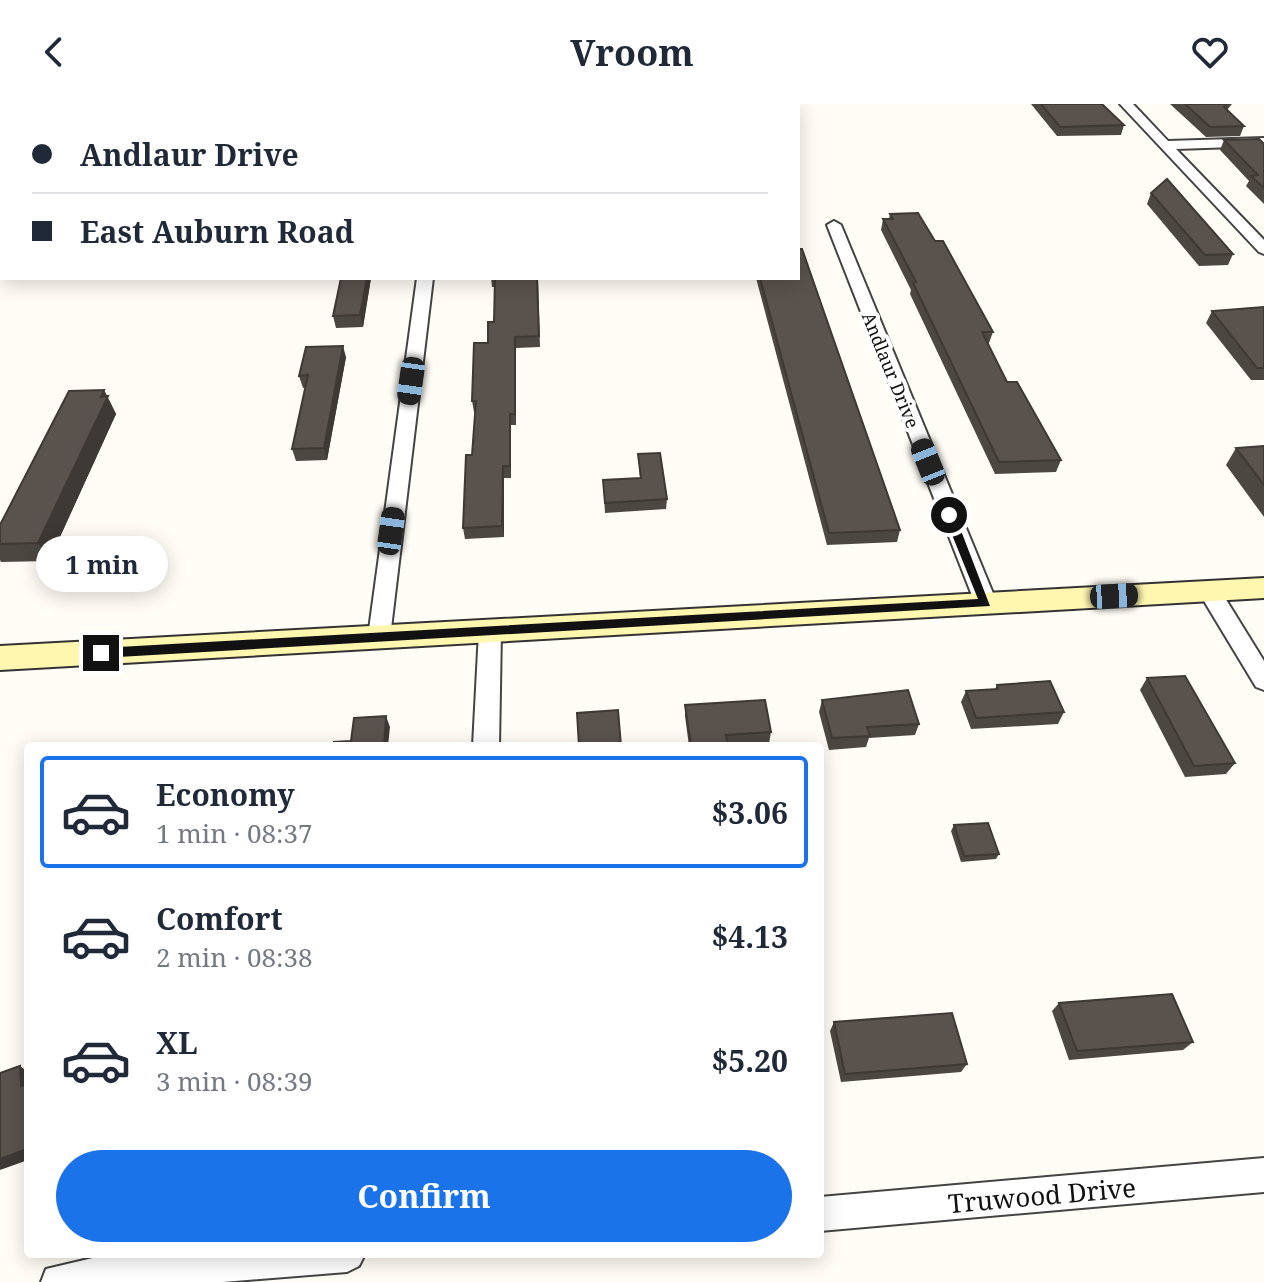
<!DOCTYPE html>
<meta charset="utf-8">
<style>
:root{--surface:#fff;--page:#f2f2f3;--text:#1f2937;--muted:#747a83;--line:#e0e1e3;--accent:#1a73e8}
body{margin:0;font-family:"Noto Serif",serif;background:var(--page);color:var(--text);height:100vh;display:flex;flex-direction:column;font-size:30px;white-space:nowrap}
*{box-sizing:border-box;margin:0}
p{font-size:26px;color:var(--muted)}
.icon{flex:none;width:44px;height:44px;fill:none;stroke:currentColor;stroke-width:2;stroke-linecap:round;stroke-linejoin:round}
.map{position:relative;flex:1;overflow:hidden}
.drawer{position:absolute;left:24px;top:638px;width:800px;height:516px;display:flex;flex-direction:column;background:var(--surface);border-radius:8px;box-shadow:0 4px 20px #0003}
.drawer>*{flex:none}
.banner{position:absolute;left:0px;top:0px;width:800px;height:176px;box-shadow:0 4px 20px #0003;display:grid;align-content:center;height:176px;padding:0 32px;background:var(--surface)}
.end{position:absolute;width:36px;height:36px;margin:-18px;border:10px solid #111;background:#fff;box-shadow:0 0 0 4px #fff}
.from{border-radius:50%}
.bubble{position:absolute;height:56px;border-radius:28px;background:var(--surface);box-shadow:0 4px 20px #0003;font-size:26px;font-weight:700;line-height:56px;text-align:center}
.car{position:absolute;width:24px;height:48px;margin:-24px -12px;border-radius:10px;box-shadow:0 0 6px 2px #0007;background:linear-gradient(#222 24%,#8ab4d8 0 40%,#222 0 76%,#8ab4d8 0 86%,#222 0)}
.banner b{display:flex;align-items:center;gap:28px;height:76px;font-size:30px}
.banner b+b{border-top:2px solid var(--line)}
.banner i{width:20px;height:20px;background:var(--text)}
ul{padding:14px 0 0;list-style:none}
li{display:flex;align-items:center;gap:24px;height:112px;margin:0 16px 12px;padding:0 16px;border:4px solid transparent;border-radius:8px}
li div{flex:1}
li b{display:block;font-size:30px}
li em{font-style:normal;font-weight:700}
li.selected{border-color:var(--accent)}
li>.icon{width:72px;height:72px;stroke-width:1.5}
.action{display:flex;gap:16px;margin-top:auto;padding:16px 32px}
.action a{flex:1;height:92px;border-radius:48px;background:var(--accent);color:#fff;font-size:32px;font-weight:700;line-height:92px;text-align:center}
header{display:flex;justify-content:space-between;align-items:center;height:104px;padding:0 32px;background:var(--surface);font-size:36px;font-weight:700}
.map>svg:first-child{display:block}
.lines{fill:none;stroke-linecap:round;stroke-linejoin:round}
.minor-casing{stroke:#444;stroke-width:4}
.secondary-casing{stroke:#333;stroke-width:4}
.minor{fill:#fff;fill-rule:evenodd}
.secondary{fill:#fff6b0;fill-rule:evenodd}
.wall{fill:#4d4742}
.shaded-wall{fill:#3f3936}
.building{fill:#5a524d;stroke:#3f3936;stroke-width:2}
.route{fill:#111}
.labels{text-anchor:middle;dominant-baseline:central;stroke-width:8;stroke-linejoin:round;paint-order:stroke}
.far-street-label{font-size:18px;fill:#111;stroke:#fff}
.near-street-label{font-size:26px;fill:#111;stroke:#fff}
</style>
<header><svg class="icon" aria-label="back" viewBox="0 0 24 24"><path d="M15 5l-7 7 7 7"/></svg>Vroom<svg class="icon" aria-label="heart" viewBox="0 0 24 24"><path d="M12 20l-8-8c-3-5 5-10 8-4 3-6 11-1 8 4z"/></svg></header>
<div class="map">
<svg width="1264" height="1178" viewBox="0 0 1264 1178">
<rect width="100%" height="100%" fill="#fffdf5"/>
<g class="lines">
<defs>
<path id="minor" d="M442,0H454V2H442Z
M1120,0H1133L1168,37L1264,34V42L1176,45L1264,136V150L1259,148Z
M834,117L841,121L997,499L994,505H978L975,499L827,121Z
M417,174H433L390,533L387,539H371L368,533Z
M1209,479L1217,481L1264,557V586L1256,583L1198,487Z
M490,519L498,521L501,527L499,642H473L479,527L482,521Z
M1264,1054V1088L820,1127V1093Z
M137,1150H365L359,1162L347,1168L223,1178H41L46,1165L97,1153Z"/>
<path id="secondary" d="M1264,474V494L0,566V542Z"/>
</defs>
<!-- minor casing -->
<use href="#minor" class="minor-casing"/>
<!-- secondary casing -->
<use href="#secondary" class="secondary-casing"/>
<!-- minor -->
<use href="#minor" class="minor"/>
<!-- secondary -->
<use href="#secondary" class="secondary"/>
</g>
<!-- wall -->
<path class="wall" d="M1031,0H1102L1124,21L1121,31L1057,32Z
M1170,0H1232L1227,6L1244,22L1240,32L1206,33Z
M1224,36L1264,40V100L1246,82L1249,77L1220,46Z
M1151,89L1233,150L1228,161L1199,162L1147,100Z
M890,110L935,137L993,228L989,239H988L1007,278L1061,356L1056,368L995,370L910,190L911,186L881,126L883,115H889Z
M341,174H371L363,223L336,224L333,212Z
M491,174H538L540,243L516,244V321H511V374H504V433L465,435L463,424L472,351L475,308H474L472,297L494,218L495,183H492Z
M756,174H798L900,426L897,438L827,441Z
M1264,203V276H1251L1206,219L1212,207Z
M346,253L327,356L296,357L292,345L306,283L303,284L299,272Z
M104,286L116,310L49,457L1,458L0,456V421Z
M1264,342V413L1226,361L1236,344Z
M638,350L667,395L666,405L605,409L603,376L640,374Z
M1147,574L1235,659L1226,670L1185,673L1140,586Z
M997,581L1064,608L1058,620L971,625L961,598L966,587L995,585Z
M822,596L919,620L915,631L869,634L866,643L829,646L819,608Z
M685,601L771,628L769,640L732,642H689L685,612Z
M954,721L999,750L996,755L961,758L951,727Z
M1059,899L1193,938L1183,946L1069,956L1052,907Z
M834,918L967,960L961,968L841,978L830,927Z"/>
<!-- shaded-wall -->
<path class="shaded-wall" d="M367,174H371L363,223L360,211Z
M515,233L516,244V321L515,310Z
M343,242L346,253L327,356L324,344Z
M104,286L116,310L49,457L38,439Z
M510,310L511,321V374L510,362Z
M503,362L504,374V433L502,422Z
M386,612L390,623L388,642H384Z
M20,962L28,968V987L21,982Z
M27,1026H28V1056L0,1066V1055Z"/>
<!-- building -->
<path class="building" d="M324,0H378L377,2H324Z
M503,0H530V2H503Z
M1041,0H1102L1124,21L1060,23Z
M1185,0H1227L1224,3L1244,22L1210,23Z
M1259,35L1264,40V84L1251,72L1258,71L1224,36Z
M1167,75L1233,150L1205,151L1151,89Z
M918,109L935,137H943L993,228H982L1007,278H1017L1061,356L999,358L913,179L916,178L883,115H893L890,110Z
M798,145H802L900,426L829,429L760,174H798Z
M341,174H367L360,211L333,212Z
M495,174H537L539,232L515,233V310H510V362H503L502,422L463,424L466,351H472L476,297H472L474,239H488V218H494Z
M1264,203V264H1257L1212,207Z
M343,242L324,344L292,345L308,271L299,272L306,243Z
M104,286L101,293L108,292L38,439L0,440V421L69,287Z
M1264,342V381L1236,344Z
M660,349L667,395L605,399L603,376L641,374L638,350Z
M1185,572L1235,659L1194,662L1147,574Z
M1050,577L1064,608L976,614L966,587L998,585L997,581Z
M908,586L919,620L867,623L870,632L832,634L822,596Z
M765,596L771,628L726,631L728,642H691L685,601Z
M618,606L621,642H579L577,609Z
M386,612L384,642H334V638L351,637L354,614Z
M988,719L999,750L964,752L954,721Z
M1172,890L1193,938L1077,947L1059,899Z
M952,909L967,960L845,970L834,918Z
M20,962L21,982L28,980L27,1045L0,1055V969Z"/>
<!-- route -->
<path class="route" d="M949,407L955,411L990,502L101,554L95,549L101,544L978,495L944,411Z"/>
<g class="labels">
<!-- far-street labels -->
<g class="far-street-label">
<text transform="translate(891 266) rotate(68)">Andlaur Drive</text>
</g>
<!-- near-street labels -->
<g class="near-street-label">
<text transform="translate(1042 1091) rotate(-5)">Truwood Drive</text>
</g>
</g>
</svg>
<i class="end from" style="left:949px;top:411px"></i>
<i class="end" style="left:101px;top:549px"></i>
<div class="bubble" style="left:36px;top:432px;width:132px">1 min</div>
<i class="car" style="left:411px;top:277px;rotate:188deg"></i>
<i class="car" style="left:928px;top:358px;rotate:338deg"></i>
<i class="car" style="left:391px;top:427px;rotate:8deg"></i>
<i class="car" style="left:1114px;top:492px;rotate:87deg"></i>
<div class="banner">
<b><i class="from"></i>Andlaur Drive</b>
<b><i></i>East Auburn Road</b>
</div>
<section class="drawer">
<ul>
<li class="selected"><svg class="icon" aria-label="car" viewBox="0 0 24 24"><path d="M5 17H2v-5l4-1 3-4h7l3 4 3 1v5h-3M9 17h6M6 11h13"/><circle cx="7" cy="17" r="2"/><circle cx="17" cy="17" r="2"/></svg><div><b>Economy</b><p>1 min · 08:37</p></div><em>$3.06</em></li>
<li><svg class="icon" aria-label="car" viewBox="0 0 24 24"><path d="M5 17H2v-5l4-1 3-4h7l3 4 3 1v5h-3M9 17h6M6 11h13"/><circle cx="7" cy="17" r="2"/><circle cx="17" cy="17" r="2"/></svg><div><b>Comfort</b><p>2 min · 08:38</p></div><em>$4.13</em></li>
<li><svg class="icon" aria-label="car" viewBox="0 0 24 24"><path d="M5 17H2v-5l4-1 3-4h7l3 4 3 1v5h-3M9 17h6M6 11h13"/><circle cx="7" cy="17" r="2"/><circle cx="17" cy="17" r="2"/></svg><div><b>XL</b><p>3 min · 08:39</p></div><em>$5.20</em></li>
</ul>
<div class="action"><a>Confirm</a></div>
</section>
</div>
